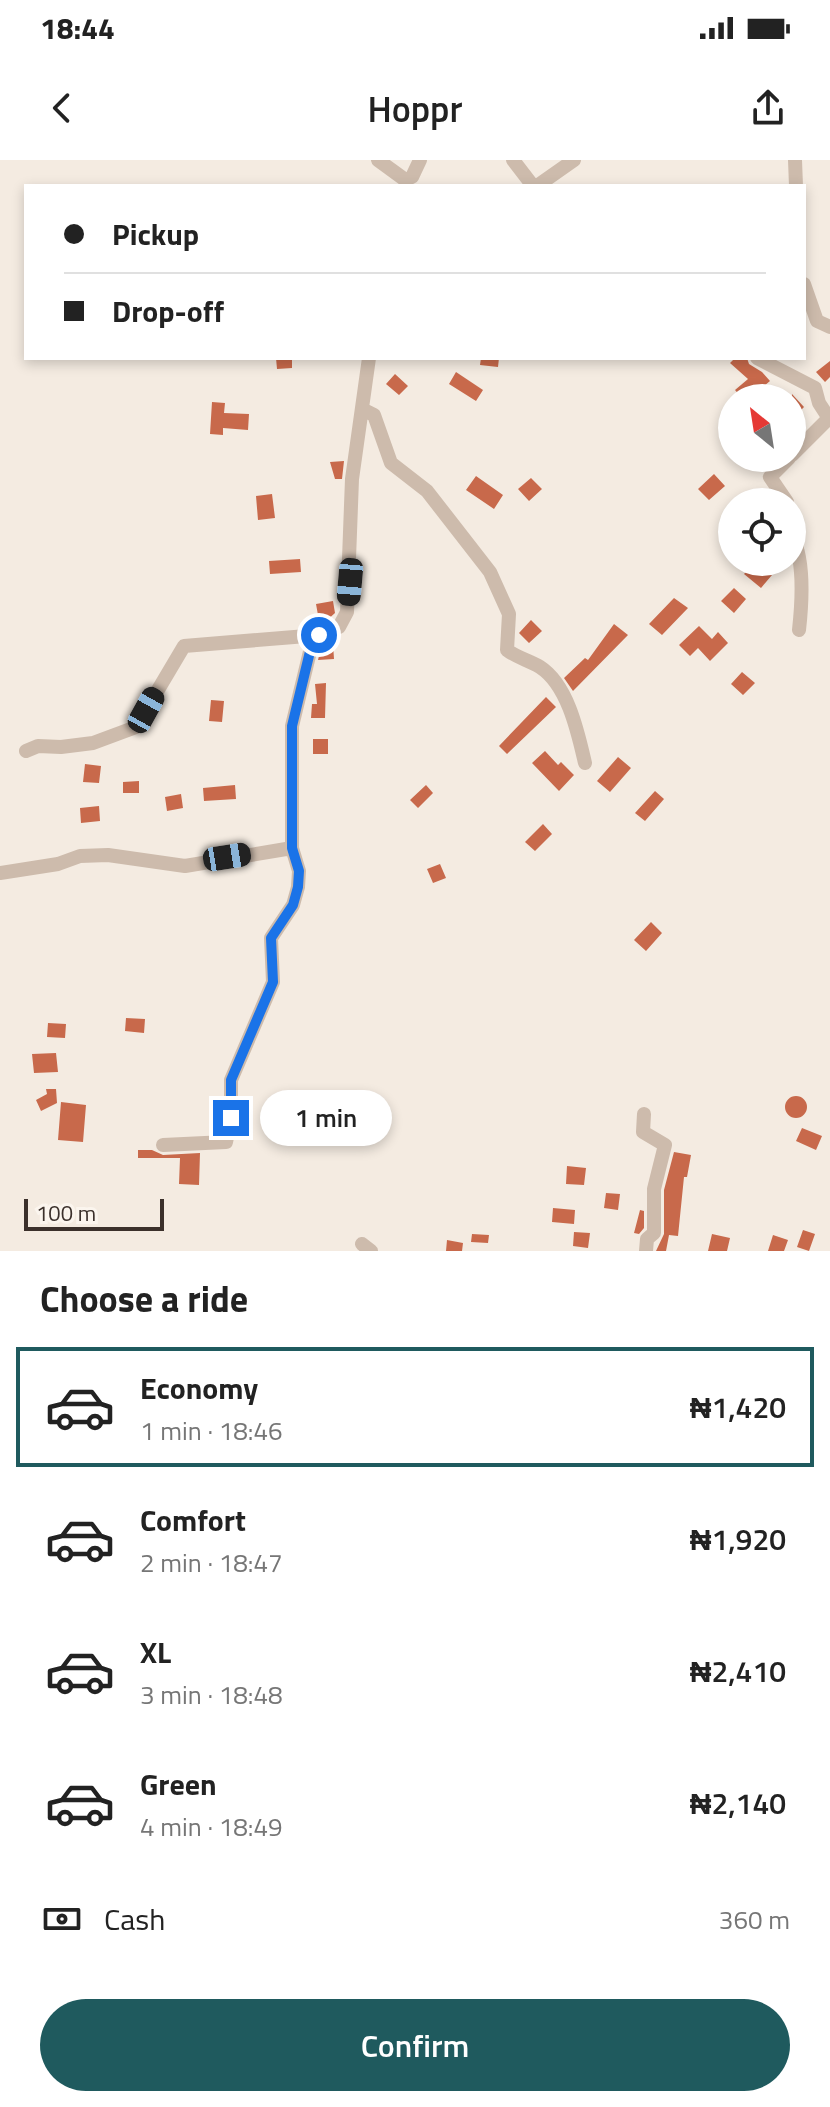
<!DOCTYPE html>
<meta charset="utf-8">
<style>
:root{--surface:#fff;--page:#f6f6f6;--text:#222;--muted:#767676;--line:#e0e0e0;--accent:#1f5a5e}
body{margin:0;font-family:"Titillium Web",sans-serif;background:var(--page);color:var(--text);height:100vh;display:flex;flex-direction:column;font-size:30px;white-space:nowrap}
*{box-sizing:border-box;margin:0}
p{font-size:26px;color:var(--muted)}
.icon{flex:none;width:44px;height:44px;fill:none;stroke:currentColor;stroke-width:2;stroke-linecap:round;stroke-linejoin:round}
.map{position:relative;height:1091px;overflow:hidden}
.panel{display:flex;flex-direction:column;background:var(--surface);flex:1}
.panel>*{flex:none}
.hud{position:absolute;left:24px;top:24px;width:782px;height:176px;border-radius:0px;box-shadow:0 4px 12px #0003;display:grid;align-content:center;height:176px;padding:0 40px;background:var(--surface)}
.needle{width:52px;rotate:330deg}
.fabs{position:absolute;left:718px;top:224px;display:grid;gap:16px}
.fabs a{display:grid;place-items:center;width:88px;height:88px;border-radius:50%;background:var(--surface);box-shadow:0 4px 12px #0003;font-size:40px}
.scale{position:absolute;left:24px;bottom:20px;width:140px;box-sizing:border-box;padding-left:8px;border:4px solid #3b302b;border-top:0;font-size:22px;line-height:28px;white-space:nowrap;color:#3b302b;-webkit-text-stroke:6px #fbf5ee;paint-order:stroke}
.end{position:absolute;width:36px;height:36px;margin:-18px;border:10px solid #1a73e8;background:#fff;box-shadow:0 0 0 4px #fff}
.from{border-radius:50%}
.bubble{position:absolute;height:56px;border-radius:28px;background:var(--surface);box-shadow:0 4px 12px #0003;font-size:26px;font-weight:600;line-height:56px;text-align:center}
.car{position:absolute;width:24px;height:48px;margin:-24px -12px;border-radius:10px;box-shadow:0 0 6px 2px #0007;background:linear-gradient(#222 24%,#8ab4d8 0 40%,#222 0 76%,#8ab4d8 0 86%,#222 0)}
.hud b{display:flex;align-items:center;gap:28px;height:76px;font-size:30px}
.hud b+b{border-top:2px solid var(--line)}
.hud i{width:20px;height:20px;background:var(--text)}
ul{padding:0;list-style:none}
li{display:flex;align-items:center;gap:24px;height:120px;margin:0 16px 12px;padding:0 24px;border:4px solid transparent;border-radius:0px}
li div{flex:1}
li b{display:block;font-size:30px}
li em{font-style:normal;font-weight:600}
li.active{border-color:var(--accent)}
li>.icon{width:72px;height:72px;stroke-width:1.5}
h2{padding:0 40px;font-size:36px;line-height:96px}
.pay{display:flex;align-items:center;gap:20px;height:88px;padding:0 40px;font-size:30px}
.pay p{margin-inline-start:auto}
.button{display:flex;gap:16px;margin-top:auto;padding:16px 40px}
.button a{flex:1;height:92px;border-radius:48px;background:var(--accent);color:#fff;font-size:32px;font-weight:600;line-height:92px;text-align:center}
.status{display:flex;justify-content:space-between;align-items:center;height:56px;padding:0 40px;background:var(--surface);direction:ltr}
.status svg{height:22px;fill:currentColor}
header{display:flex;justify-content:space-between;align-items:center;height:104px;padding:0 40px;background:var(--surface);font-size:36px;font-weight:600}
.map>svg:first-child{display:block}
.building{fill:#c8694b}
.lines{fill:none;stroke-linecap:round;stroke-linejoin:round}
.minor{stroke:#cdbbac;stroke-width:14}
.route{stroke:#1a73e8;stroke-width:10}
</style>
<div class="status"><b>18:44</b><svg viewBox="0 0 49 12"><path d="M0 12V9h3v3zM5 12V6h3v6zM10 12V3h3v9zM15 12V0h3v12zM26 1h20v11H26zM47 4h2v5h-2z"/></svg></div>
<header><svg class="icon" aria-label="back" viewBox="0 0 24 24"><path d="M15 5l-7 7 7 7"/></svg>Hoppr<svg class="icon" aria-label="share" viewBox="0 0 24 24"><path d="M12 15V3M7 8l5-5 5 5M5 13v7h14v-7"/></svg></header>
<div class="map">
<svg width="830" height="1091" viewBox="0 0 830 1091">
<rect width="100%" height="100%" fill="#f4ebe1"/>
<!-- building -->
<path class="building" d="M276,198H292V208L277,209Z
M481,198H499L498,207L480,205Z
M735,198H747L749,204L762,212L770,221L764,226L775,238H742L735,230L748,219L730,203Z
M830,201V217L825,222L816,212Z
M456,212L483,230L476,241L449,224Z
M395,214L408,226L399,235L386,224Z
M792,234L804,247L793,258L803,270L793,279L792,278Z
M212,242L225,243L224,253L249,254L248,270L223,268V275L210,274Z
M344,301L342,319H335L330,302Z
M714,314L725,326L709,340L698,329Z
M476,316L503,335L494,349L466,330Z
M531,318L542,329L529,341L518,329Z
M272,334L275,358L258,360L256,336Z
M300,399L301,412L270,414L269,401Z
M755,402L772,415L761,428L744,414Z
M734,428L746,439L734,453L721,441Z
M674,438L688,448L662,475L649,464Z
M333,441L335,453L325,462L324,454L318,455L316,444Z
M531,460L542,471L529,483L519,473Z
M614,464L628,475L573,531L564,518L585,498L588,500Z
M699,466L712,479L718,472L728,483L710,501L698,488L690,496L679,485Z
M322,484H333L334,499L318,500Z
M742,512L755,523L743,535L731,524Z
M326,523L325,558H311L312,544H317L315,524Z
M546,537L556,547L507,594L499,586Z
M211,540L224,541L222,562L209,561Z
M313,579H328V594H313Z
M545,591L558,605L561,602L574,615L559,631L532,603Z
M618,597L631,608L610,632L597,621Z
M85,604L101,606L99,623L83,622Z
M139,621V633H123V622Z
M235,625L236,639L204,641L203,628Z
M426,625L433,633L418,648L410,640Z
M655,631L664,639L645,661L635,653Z
M181,634L183,648L167,651L165,637Z
M99,646L100,661L81,663L80,648Z
M543,664L552,674L535,691L525,682Z
M440,704L446,718L433,723L427,709Z
M651,762L662,773L646,791L634,780Z
M126,858L145,859L144,873L125,871Z
M48,863L66,864L65,878L47,877Z
M56,893L58,912L34,913L32,894Z
M46,929H56L57,943L41,951L36,940L47,934Z
M785 947a11 11 0 1 1 22 0a11 11 0 1 1-22 0Z
M61,942L86,945L83,982L58,980Z
M802,968L822,976L816,990L796,981Z
M138,990H152L163,995L200,993L199,1025L179,1024L180,998H138Z
M674,992L691,995L687,1017H684L678,1076L669,1075L666,1091H656L664,1074V1030Z
M567,1006L586,1008L584,1025L566,1024Z
M606,1033L620,1034L618,1050L604,1048Z
M553,1048L575,1050L574,1064L552,1062Z
M640,1050L644,1051V1068L639,1074L634,1073Z
M803,1070L815,1074L809,1091L797,1087Z
M574,1072L590,1073L588,1088L573,1086Z
M472,1074L489,1075L488,1083L471,1082Z
M712,1074L730,1078L727,1091H708Z
M773,1075L788,1080L784,1091H768Z
M447,1080L463,1083L462,1091H446Z"/>
<g class="lines">
<!-- minor -->
<path class="minor" d="M378,0L404,19L412,17L420,0
M513,0L533,26
M795,0L796,26
M537,26L574,0
M804,124L817,161L830,167
M757,198L815,228L819,243L830,260
M364,250L374,255L391,303L427,331L490,412L509,454L507,490C517,498 529,500 540,507C568,525 578,573 585,603
M792,295L828,259
M787,342L770,317L789,298
M792,376C805,400 802,443 799,470
M26,591L38,586L61,587L93,583L136,567L184,486L319,475L339,467L347,452L352,319L369,198
M0,713L58,704L80,696L108,695L185,706L292,688V566L314,475
M644,954L643,972L665,985L654,1029V1073L647,1079L646,1091
M163,985L226,982L231,958V920L273,822L271,778L293,745L298,727L299,711L292,688
M362,1084L371,1091"/>
</g>
<g class="lines">
<!-- route -->
<path class="route" d="M231,958V920L273,822L271,778L293,745L298,727L299,711L292,688V566L314,475H319"/>
</g>
</svg>
<div class="fabs">
<a><svg class="needle" viewBox="-14 -14 28 28"><path d="M0-13l5 13h-10z" fill="#e53935"/><path d="M0 13l5-13h-10z" fill="#767676"/></svg></a>
<a><svg class="icon" aria-label="locate" viewBox="0 0 24 24"><circle cx="12" cy="12" r="6"/><path d="M12 2v4M12 18v4M2 12h4M18 12h4"/></svg></a>
</div>
<div class="scale">100 m</div>
<i class="end from" style="left:319px;top:475px"></i>
<i class="end" style="left:231px;top:958px"></i>
<div class="bubble" style="left:260px;top:930px;width:132px">1 min</div>
<i class="car" style="left:350px;top:422px;rotate:185deg"></i>
<i class="car" style="left:146px;top:550px;rotate:29deg"></i>
<i class="car" style="left:227px;top:697px;rotate:81deg"></i>
<div class="hud">
<b><i class="from"></i>Pickup</b>
<b><i></i>Drop-off</b>
</div>
</div>
<section class="panel">
<h2>Choose a ride</h2>
<ul>
<li class="active"><svg class="icon" aria-label="car" viewBox="0 0 24 24"><path d="M5 17H2v-5l4-1 3-4h7l3 4 3 1v5h-3M9 17h6M6 11h13"/><circle cx="7" cy="17" r="2"/><circle cx="17" cy="17" r="2"/></svg><div><b>Economy</b><p>1 min · 18:46</p></div><em>₦1,420</em></li>
<li><svg class="icon" aria-label="car" viewBox="0 0 24 24"><path d="M5 17H2v-5l4-1 3-4h7l3 4 3 1v5h-3M9 17h6M6 11h13"/><circle cx="7" cy="17" r="2"/><circle cx="17" cy="17" r="2"/></svg><div><b>Comfort</b><p>2 min · 18:47</p></div><em>₦1,920</em></li>
<li><svg class="icon" aria-label="car" viewBox="0 0 24 24"><path d="M5 17H2v-5l4-1 3-4h7l3 4 3 1v5h-3M9 17h6M6 11h13"/><circle cx="7" cy="17" r="2"/><circle cx="17" cy="17" r="2"/></svg><div><b>XL</b><p>3 min · 18:48</p></div><em>₦2,410</em></li>
<li><svg class="icon" aria-label="car" viewBox="0 0 24 24"><path d="M5 17H2v-5l4-1 3-4h7l3 4 3 1v5h-3M9 17h6M6 11h13"/><circle cx="7" cy="17" r="2"/><circle cx="17" cy="17" r="2"/></svg><div><b>Green</b><p>4 min · 18:49</p></div><em>₦2,140</em></li>
</ul>
<div class="pay"><svg class="icon" aria-label="cash" viewBox="0 0 24 24"><path d="M3 7h18v10H3z"/><circle cx="12" cy="12" r="2"/></svg>Cash<p>360 m</p></div>
<div class="button"><a>Confirm</a></div>
</section>
